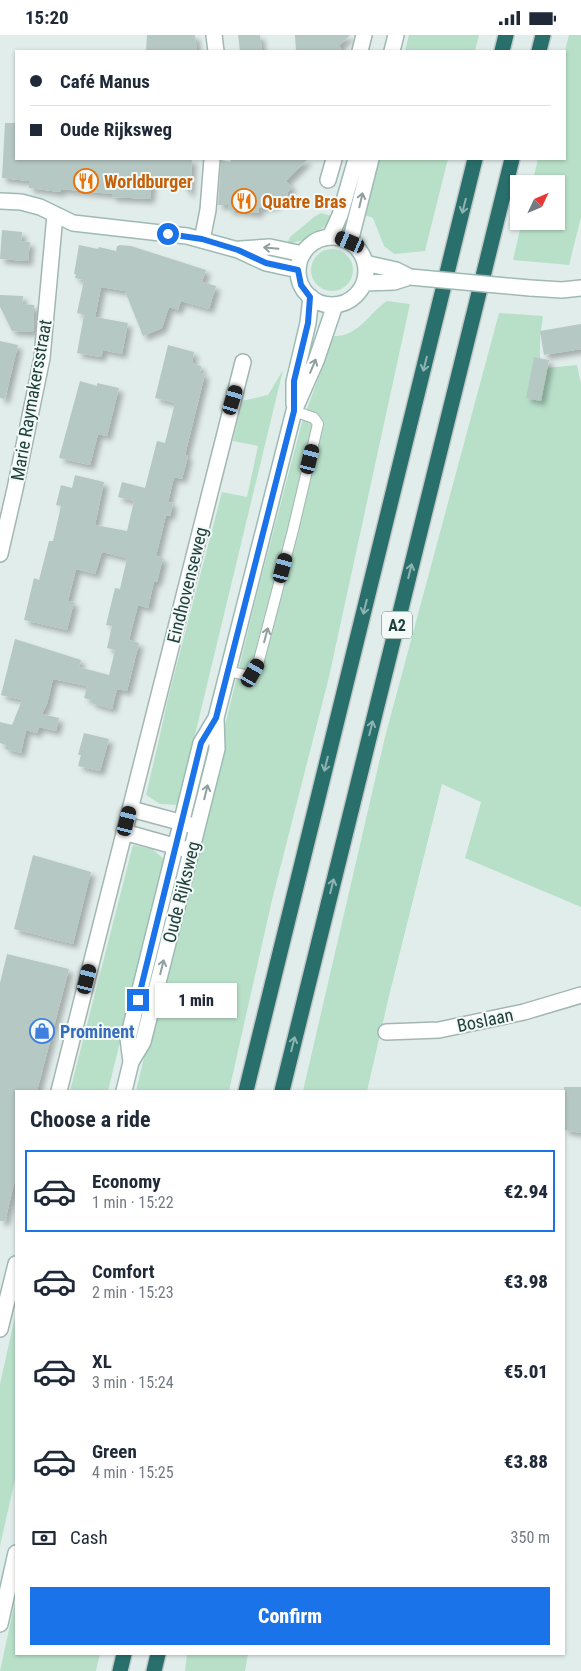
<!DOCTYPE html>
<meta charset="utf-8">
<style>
:root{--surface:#fff;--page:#f6f6f7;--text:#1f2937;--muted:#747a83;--line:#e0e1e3;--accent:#1a73e8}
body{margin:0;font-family:"Roboto Condensed",sans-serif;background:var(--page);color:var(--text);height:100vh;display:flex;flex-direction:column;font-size:19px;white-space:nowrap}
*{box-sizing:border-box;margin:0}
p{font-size:16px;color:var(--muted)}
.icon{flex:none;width:28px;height:28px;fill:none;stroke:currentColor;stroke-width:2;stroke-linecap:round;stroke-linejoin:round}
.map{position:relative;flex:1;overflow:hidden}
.side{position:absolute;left:15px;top:1055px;width:550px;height:565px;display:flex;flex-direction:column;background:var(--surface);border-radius:0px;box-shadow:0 1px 4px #0004}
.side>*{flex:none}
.guide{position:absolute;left:15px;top:15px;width:551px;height:110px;border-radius:0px;box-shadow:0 1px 4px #0004;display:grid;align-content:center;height:110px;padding:0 15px;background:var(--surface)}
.needle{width:32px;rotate:46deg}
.tools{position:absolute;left:510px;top:140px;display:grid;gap:10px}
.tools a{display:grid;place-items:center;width:55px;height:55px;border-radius:0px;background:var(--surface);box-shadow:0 1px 4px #0004;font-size:25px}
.end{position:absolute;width:22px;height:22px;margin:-11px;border:6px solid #1a73e8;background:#fff;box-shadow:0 0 0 2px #fff}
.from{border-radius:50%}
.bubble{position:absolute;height:35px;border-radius:0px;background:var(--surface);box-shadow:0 1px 4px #0004;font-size:16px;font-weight:800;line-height:35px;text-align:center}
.car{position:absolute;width:15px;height:30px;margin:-15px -8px;border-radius:6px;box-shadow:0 0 4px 1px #0007;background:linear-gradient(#222 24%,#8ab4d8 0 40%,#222 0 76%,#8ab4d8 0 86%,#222 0)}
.guide b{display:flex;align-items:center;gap:18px;height:48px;font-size:19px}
.guide b+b{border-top:1px solid var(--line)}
.guide i{width:12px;height:12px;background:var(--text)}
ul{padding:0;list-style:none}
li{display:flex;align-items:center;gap:15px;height:82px;margin:0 10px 8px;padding:0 5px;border:2px solid transparent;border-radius:0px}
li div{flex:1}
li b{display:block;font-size:19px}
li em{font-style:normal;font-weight:800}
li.selected{border-color:var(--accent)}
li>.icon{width:45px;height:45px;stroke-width:1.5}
h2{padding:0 15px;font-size:22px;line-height:60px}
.pay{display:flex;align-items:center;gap:12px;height:55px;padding:0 15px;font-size:19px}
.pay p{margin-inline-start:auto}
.action{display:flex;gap:10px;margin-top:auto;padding:10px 15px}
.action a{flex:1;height:58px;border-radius:0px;background:var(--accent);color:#fff;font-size:20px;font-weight:800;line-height:58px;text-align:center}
.status{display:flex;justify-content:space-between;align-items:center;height:35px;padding:0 25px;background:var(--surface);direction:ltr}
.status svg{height:14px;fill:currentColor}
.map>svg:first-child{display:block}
.green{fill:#b8e0c9}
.building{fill:#b6c8c3;filter:url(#shadow)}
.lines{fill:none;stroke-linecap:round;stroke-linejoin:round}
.lane-casing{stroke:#a3b6b2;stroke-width:12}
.street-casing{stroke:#a3b6b2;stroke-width:18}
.secondary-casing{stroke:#9ebab4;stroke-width:18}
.highway-casing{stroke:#c1cac8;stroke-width:18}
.lane{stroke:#fff;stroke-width:10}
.street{stroke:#fff;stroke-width:15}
.secondary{stroke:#fff;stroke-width:15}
.highway{stroke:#296f6b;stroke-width:15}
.secondary-bridge-casing{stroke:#9ebab4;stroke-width:18;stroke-linecap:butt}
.secondary-bridge{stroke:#fff;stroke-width:15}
.oneway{stroke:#90a09e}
.oneway2{stroke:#8eb4b1}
.route{stroke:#1a73e8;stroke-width:6}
.labels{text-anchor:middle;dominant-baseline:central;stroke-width:4;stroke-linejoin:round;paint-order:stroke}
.shield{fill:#f2f9f7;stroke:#5f7874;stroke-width:1}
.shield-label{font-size:16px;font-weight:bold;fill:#20403c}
.food-label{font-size:18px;font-weight:bold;fill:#c56008;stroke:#f2f9f7;text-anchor:start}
.street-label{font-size:18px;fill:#20403c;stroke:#f2f9f7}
.shop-label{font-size:18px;font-weight:bold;fill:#366cbe;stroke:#f2f9f7;text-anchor:start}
</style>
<div class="status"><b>15:20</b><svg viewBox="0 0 49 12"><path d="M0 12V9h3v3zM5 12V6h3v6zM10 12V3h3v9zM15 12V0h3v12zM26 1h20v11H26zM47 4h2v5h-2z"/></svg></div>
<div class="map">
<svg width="581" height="1636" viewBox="0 0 581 1636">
<defs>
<filter id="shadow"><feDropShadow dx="4.5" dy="4.5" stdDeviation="2.5" flood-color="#0004"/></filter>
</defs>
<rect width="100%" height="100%" fill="#e1edea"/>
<!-- green -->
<path class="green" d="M409,0H479L475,16H405Z
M569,0H581V182L569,230L513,225L522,186H556V149H532L538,124H565V16Z
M379,124H448L425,216L394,219L384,211L373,183L365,180Z
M321,178L331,181L333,183C321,197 305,206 287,209L290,202L314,182Z
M311 235a21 21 0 1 1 42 0a21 21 0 1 1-42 0Z
M387,266L410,269L329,642L272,865L229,1056H136L257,559L302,387L334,301C358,302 369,278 387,266Z
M499,278L543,281L540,304V356L546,333L577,330L581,349V872L465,823L481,767L442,749L389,961L367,1056H303L385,702Z
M283,335L178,770L160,769L146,760L160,700L168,663L222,457L247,462L258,411L233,406L242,366L268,360Z
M133,810L152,814L165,825L108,1056H70Z
M16,1277V1440L0,1511V1349Z
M16,1562V1619H100L96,1636H0Z
M187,1619H248L245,1636H185Z"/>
<!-- building -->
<path class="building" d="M147,0H195L197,16H146Z
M238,0H260L262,16H240Z
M295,0H350L339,11L342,16H296Z
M5,88H16V124H192L190,159L181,147L152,145L150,164L112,162V159L61,154L60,157L29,153V146L2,143Z
M231,124H308L286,146L292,153L288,157L287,165L281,164L275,170L259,173L258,178L228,175L229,170H218L221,125L230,127Z
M2,195L22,197L21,206L30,207L28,226L0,224Z
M79,210L98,214L99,212L116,216L117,211H119V210L131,211L206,235L202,247L216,251L209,274L181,266L178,275L169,272L162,293L143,301L125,256L101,252L95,282L128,288L122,319L103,315L101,322L77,318L84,280L77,278L84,245L75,243L76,239H74Z
M0,260L23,261L22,269L34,270L33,297L12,296L0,272Z
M581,289V314L544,320L540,296Z
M0,306L18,310L5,364L0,363Z
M168,310L194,317L192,328L201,331L200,338L205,339L185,420L188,421L182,444L174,442L168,467L173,468L170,481L166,480L156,521L163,523L157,547L154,546L148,573L138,570L129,605L139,608L127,656L117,654L112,674L91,668L92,665L84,663L87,651L53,644L47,669L42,679L59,683L56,696L39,692L37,698L26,695L21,718L5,714L6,710L0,708V687L12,690L22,665L1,660L15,604L81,625L79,632L109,640L115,615L107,613L112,591L106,590L115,553L120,554L127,523L102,517L95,539L76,534L68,566L74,567L67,595L24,585L34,543L39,545L49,506H53L61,471L56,470L61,450L72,453L75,440L104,447L95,490L127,496L134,466L118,462L122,447L145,453L157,406L165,408L175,368L155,363Z
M534,322L549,325L541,366L526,363Z
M80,346L97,351V348L119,353L107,401L98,399L90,430L59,423Z
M84,698L109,704L100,736L78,731L81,720H78Z
M33,820L91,837L73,909L14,894Z
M7,919L69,934L37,1056H16V1141L5,1186H0V948Z
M564,1052H581V1098L564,1095Z"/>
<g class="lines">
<defs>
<path id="lane" d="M228,636L245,640L253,638L258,629L293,495L318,389L314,383L294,376"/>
<path id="street" d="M214,0L216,16
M360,16L364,0
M328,145L334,124
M202,205L208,175L212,124
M0,519L15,454L42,323L55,180
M131,774L194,791
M124,797L188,815
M386,997L439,995L524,977L581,960
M59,1056L243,327
M0,1294L16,1229"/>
<path id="secondary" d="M392,16L396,0
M0,166L21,167L40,172L73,188L187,201L238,215L266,228L298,235
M298 236a34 34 0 1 1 68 0a34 34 0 1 1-68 0Z
M330,202L340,180L356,124
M350,207L371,124
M240,214L270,212L303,219
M365,228L396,235L410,242
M364,248L394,247L410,242
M530,253L562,255L581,253
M294,369V347L308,288L311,262
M131,1027L128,1003L201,708L216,683L294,376L316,326L335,270
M124,1056L131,1027L143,1007L217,714L216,683
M0,1589L16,1518"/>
<path id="highway" d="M502,16L506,0
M539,16L543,0
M246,1056L475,124
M282,1056L512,124
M120,1636L124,1619
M154,1636L158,1619"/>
</defs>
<!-- lane casing -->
<use href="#lane" class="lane-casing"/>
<!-- street casing -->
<use href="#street" class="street-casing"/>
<!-- secondary casing -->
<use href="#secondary" class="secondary-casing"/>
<!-- highway casing -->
<use href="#highway" class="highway-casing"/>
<!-- lane -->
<use href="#lane" class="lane"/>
<!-- street -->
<use href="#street" class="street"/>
<!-- secondary -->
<use href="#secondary" class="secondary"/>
<!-- highway -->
<use href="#highway" class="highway"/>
<defs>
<path id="secondary-bridge" d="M410,242L530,253"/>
</defs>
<!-- secondary-bridge casing -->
<use href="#secondary-bridge" class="secondary-bridge-casing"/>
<!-- secondary-bridge -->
<use href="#secondary-bridge" class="secondary-bridge"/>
</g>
<!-- one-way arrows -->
<defs><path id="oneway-shaft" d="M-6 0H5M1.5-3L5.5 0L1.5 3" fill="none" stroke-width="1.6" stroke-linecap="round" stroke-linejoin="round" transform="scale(1.25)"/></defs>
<g class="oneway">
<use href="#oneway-shaft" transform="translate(361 165) rotate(-77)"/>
<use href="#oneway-shaft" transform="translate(271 213) rotate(-175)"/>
<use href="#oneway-shaft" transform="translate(313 331) rotate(-67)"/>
<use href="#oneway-shaft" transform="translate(266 600) rotate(-75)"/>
<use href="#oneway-shaft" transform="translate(206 757) rotate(-76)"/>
<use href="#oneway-shaft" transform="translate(162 932) rotate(-76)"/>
</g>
<g class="oneway2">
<use href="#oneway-shaft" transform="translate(464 171) rotate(104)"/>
<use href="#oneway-shaft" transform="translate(425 329) rotate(104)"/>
<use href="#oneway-shaft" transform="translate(410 536) rotate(-76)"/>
<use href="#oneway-shaft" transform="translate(365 572) rotate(104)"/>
<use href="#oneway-shaft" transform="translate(371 693) rotate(-76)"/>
<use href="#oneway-shaft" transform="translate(326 729) rotate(104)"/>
<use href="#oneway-shaft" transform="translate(332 851) rotate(-76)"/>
<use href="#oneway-shaft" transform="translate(293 1009) rotate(-76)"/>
</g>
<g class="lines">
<!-- route -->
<path class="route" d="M138,965L201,708L216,683L294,376V346L308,288L310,262L301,250L298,235L266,228L238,215L202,204L168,199"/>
</g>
<!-- icons -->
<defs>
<symbol id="restaurant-ring" viewBox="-11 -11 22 22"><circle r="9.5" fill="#f2f9f7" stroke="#e8710a" stroke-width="1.5"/><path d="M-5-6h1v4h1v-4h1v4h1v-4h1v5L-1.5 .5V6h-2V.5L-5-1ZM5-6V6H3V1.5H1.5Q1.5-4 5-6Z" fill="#e8710a"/></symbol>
<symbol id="shop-ring" viewBox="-11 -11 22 22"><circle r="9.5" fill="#f2f9f7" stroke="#3f7fe0" stroke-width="1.5"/><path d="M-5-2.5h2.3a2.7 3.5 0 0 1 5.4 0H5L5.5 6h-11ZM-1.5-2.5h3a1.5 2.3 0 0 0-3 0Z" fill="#3f7fe0"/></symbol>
</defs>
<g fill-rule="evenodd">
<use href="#restaurant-ring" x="72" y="132" width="28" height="28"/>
<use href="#restaurant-ring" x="230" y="152" width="28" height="28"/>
<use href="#shop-ring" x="28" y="982" width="28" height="28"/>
</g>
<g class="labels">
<!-- shield labels -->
<rect class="shield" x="382" y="576.5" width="30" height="27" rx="4"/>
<g class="shield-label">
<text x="397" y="590">A2</text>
</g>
<!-- food labels -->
<g class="food-label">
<text x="104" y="146">Worldburger</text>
<text x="262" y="166">Quatre Bras</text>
</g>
<!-- street labels -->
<g class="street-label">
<text transform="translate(31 365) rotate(-80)">Marie Raymakersstraat</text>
<text transform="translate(187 550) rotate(-76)">Eindhovenseweg</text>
<text transform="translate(181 857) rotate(-76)">Oude Rijksweg</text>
<text transform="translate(485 985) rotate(-12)">Boslaan</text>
</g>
<!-- shop labels -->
<g class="shop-label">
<text x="60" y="996">Prominent</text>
</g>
</g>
</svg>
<div class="tools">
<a><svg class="needle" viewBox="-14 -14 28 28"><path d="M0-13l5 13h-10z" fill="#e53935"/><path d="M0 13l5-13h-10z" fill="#747a83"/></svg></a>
</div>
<i class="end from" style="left:168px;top:199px"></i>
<i class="end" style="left:138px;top:965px"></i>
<div class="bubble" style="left:155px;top:948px;width:82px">1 min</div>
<i class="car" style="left:350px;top:207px;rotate:293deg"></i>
<i class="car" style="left:233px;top:365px;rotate:17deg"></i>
<i class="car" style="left:310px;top:424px;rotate:14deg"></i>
<i class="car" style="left:283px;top:533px;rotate:15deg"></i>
<i class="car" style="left:253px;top:638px;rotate:30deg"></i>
<i class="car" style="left:127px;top:786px;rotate:14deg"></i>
<i class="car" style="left:87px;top:944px;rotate:14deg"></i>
<div class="guide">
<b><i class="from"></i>Café Manus</b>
<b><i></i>Oude Rijksweg</b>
</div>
<section class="side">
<h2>Choose a ride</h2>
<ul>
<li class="selected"><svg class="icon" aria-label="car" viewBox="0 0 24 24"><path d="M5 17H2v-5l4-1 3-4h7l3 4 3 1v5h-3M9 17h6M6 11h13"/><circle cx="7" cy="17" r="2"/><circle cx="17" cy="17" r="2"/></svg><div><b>Economy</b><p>1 min · 15:22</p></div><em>€2.94</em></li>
<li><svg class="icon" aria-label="car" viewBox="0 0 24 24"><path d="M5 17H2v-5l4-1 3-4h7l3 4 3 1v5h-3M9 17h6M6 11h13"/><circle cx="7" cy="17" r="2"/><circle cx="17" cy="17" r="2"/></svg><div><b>Comfort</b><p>2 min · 15:23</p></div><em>€3.98</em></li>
<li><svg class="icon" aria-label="car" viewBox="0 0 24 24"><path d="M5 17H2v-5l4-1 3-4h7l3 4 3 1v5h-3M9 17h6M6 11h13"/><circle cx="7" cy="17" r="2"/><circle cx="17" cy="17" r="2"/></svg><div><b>XL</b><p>3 min · 15:24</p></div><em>€5.01</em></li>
<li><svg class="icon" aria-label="car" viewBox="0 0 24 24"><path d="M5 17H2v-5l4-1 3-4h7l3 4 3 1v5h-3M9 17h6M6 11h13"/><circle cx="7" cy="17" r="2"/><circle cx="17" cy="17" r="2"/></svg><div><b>Green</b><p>4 min · 15:25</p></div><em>€3.88</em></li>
</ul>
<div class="pay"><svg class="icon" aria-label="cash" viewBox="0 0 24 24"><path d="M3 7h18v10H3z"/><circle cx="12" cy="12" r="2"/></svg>Cash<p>350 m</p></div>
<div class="action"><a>Confirm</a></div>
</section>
</div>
